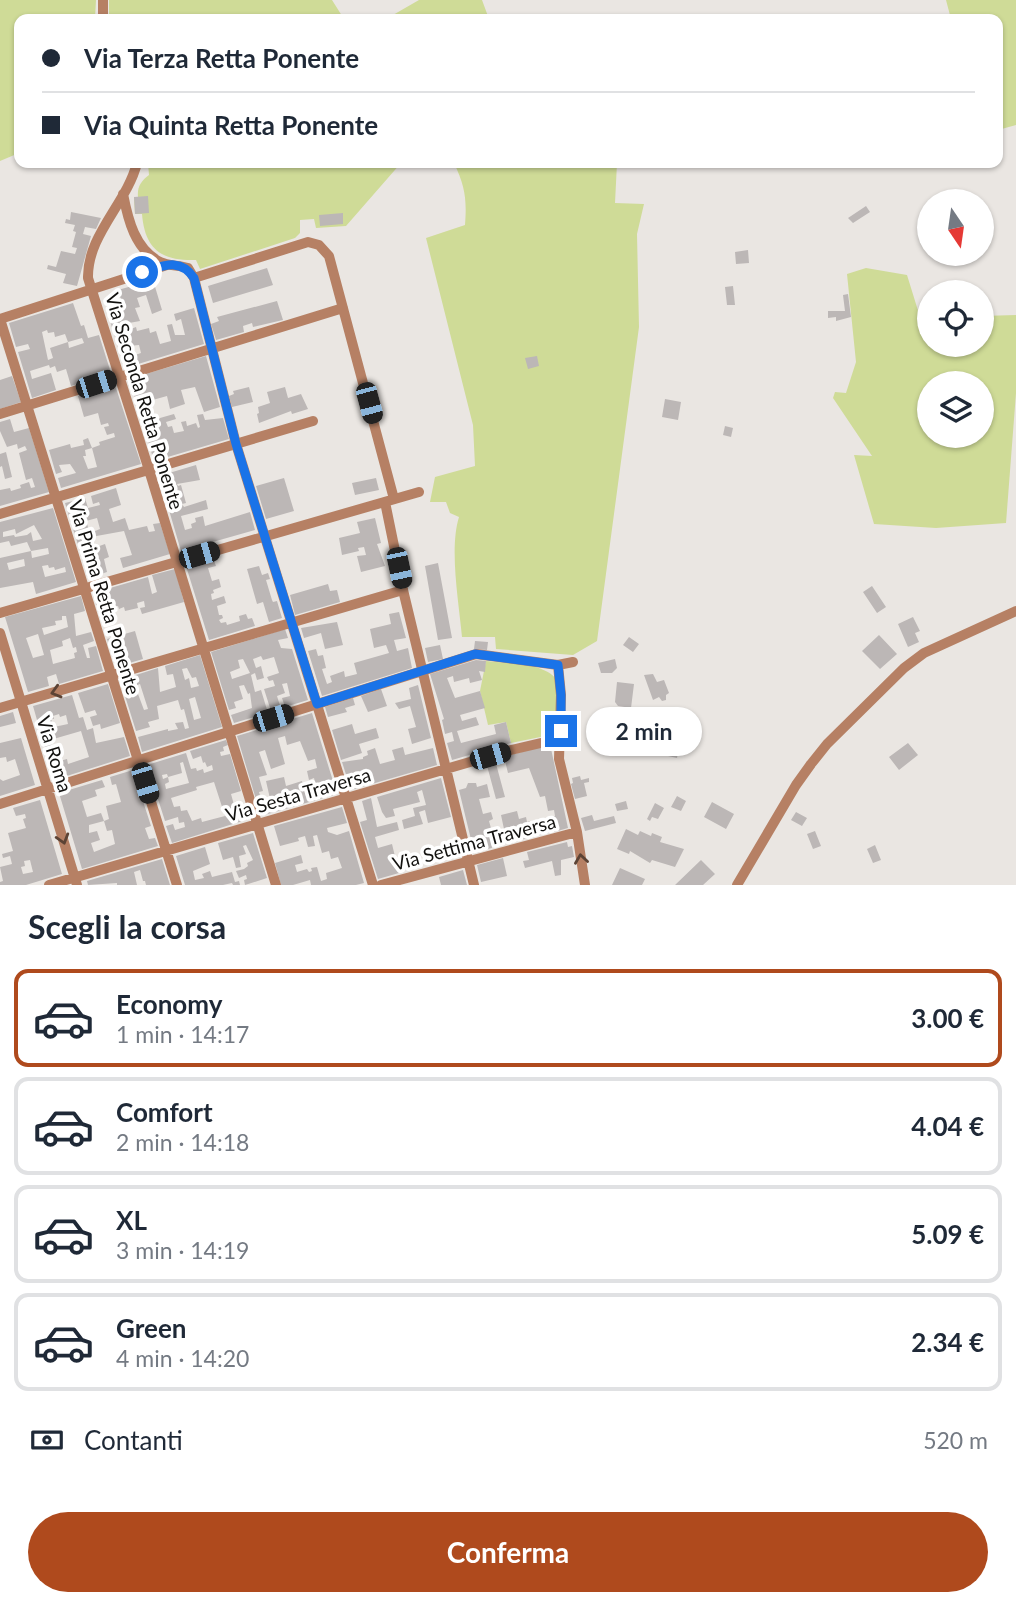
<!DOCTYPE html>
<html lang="it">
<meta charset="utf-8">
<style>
:root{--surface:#fff;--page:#f2f2f3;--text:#1f2937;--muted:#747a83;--line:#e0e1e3;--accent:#af4a1d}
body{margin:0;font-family:Lato,sans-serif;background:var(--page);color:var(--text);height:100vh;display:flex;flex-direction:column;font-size:26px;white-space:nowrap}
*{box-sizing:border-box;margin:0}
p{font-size:23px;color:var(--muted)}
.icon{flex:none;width:38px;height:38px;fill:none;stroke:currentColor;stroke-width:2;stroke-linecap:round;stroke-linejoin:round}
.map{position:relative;height:885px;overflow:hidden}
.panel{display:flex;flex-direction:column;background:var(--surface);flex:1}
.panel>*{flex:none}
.guide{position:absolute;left:14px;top:14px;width:989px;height:154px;border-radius:14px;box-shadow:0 2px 5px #0004;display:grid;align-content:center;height:154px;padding:0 28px;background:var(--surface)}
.needle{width:46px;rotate:167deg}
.controls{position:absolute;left:917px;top:189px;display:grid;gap:14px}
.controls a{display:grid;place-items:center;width:77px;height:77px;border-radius:50%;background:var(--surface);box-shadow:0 2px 5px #0004;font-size:35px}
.end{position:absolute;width:32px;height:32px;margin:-16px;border:9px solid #1a73e8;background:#fff;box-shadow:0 0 0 4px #fff}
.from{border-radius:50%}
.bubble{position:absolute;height:49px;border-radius:24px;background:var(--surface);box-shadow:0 2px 5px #0004;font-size:23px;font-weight:700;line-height:49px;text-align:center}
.car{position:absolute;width:21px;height:42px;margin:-21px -10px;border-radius:9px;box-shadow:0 0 5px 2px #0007;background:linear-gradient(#222 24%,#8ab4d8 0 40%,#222 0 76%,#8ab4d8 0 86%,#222 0)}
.guide b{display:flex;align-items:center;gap:24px;height:66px;font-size:26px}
.guide b+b{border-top:2px solid var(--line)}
.guide i{width:18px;height:18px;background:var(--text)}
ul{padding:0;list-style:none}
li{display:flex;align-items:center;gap:21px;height:98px;margin:0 14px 10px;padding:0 14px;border:4px solid var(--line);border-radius:14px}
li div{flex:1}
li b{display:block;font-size:26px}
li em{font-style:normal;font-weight:700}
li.active{border-color:var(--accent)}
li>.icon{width:63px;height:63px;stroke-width:1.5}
h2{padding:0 28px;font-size:32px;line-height:84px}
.pay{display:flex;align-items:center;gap:18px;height:77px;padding:0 28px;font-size:26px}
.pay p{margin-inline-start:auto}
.action{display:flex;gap:14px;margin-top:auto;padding:14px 28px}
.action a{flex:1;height:80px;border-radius:42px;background:var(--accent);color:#fff;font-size:28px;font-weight:700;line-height:80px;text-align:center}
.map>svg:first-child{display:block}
.green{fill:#cfdb97;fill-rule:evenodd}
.building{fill:#bcb7b6;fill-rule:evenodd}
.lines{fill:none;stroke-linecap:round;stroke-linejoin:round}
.minor{stroke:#b68064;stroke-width:10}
.oneway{stroke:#5c4335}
.route{stroke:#1a73e8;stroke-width:9}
.labels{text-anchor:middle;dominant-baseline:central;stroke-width:7;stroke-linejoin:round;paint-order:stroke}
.street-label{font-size:19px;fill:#12110f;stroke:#fff}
</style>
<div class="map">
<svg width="1016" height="885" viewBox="0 0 1016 885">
<rect width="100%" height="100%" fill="#eae6e2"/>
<!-- green -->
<path class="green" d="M0,0H96L95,19H19V153L0,161Z
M109,0H332L344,19H109Z
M419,0H482L489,19H386Z
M946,0H1016V125L998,130V19H951Z
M148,163H401L346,226L316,228L314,219L300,220V233L295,238L200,269L196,260C162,261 145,250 142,214H135L134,197H138C137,187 141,181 149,175Z
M454,163H617L615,203L644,204L637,234L639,327L597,641L573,655L496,649L495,637H462C459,603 449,549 459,517L450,513L446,502H430L435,477L475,466L473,425L426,238L465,225C467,199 465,186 454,163Z
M866,268L907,275L920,317H929V345H982V316L1016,315V393L1006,523L936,528L874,524L854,455L872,456L833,398L835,392L846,393L856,362L847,274ZM982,383V436H929V383Z
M486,661C505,663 545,663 556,679L557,730L555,734L511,743L506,722L488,725L480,691Z"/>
<!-- building -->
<path class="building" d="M148,196L149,213L135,214L134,197Z
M866,206L870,212L853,223L848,218Z
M71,212L101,218L96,229L85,227L83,234L91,236L77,286L63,283L66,274L47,269L48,265L56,267L61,251L75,254L77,248L72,247L76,232L73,231L75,225L65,223L66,219L70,220Z
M343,213V224L320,226L319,215Z
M748,250L749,263L736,264L735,252Z
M267,268L273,285L213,303L208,286Z
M153,280L162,310L152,314L146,295L137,298L140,307L135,308L140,321L129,323L131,329L136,327L137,331L149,328L150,333L156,331L160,344L171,341L167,325L172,324L175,335H185L181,319L176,321L174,314L194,308L204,344L125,368L120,353L131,351L132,356L141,353L139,345L118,347L108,314L124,309L118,290Z
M733,286L735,305H727L725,287Z
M848,294L851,317L836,321V317L828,318V311H845L843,295Z
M277,301L283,320L253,327L252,323L243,326L244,332L216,340L211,324L219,321L217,317Z
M73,303L81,326L84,325L88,338L99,335L111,373L71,386L66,369L57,372L55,366L50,368L49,365L30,371L32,379L51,373L56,390L32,398L18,352L30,349L28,344L16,347L9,323ZM47,330L48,333L54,332L55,337L65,334L68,342L82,338L84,343L69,348L68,342L50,348L53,358L48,360L42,332Z
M206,356L220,407L204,412L195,387L181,390L185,404L170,409L167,396L149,401L153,420L174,414L176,419L166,422L168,427L172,426L174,433L184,431L181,422L186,421L187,426L196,423L198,428L200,427L197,415L203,414L205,420L223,418L229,439L154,461L129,379Z
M537,356L539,366L528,369L525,358Z
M12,376L21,402L0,409V380Z
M115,385L141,464L61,488L58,478L76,473L70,464L59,465L62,472L56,474L49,450L70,444L71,448L84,445L83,440L88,438L92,448L85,450L86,456H83L88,469L97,467L92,448L100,445L99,442L115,437L114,433L107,435L104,427L109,426L108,423L101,425L98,413L84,417L78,396Z
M249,387L253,402L232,407L229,396L234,394L233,391Z
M285,387L288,398L301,394L308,409L292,414L291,411L259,423L257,414L259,413L258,407L270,403L267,392Z
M665,399L681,402L678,420L662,417Z
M10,419L14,432L29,428L49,492L0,506V490L10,488L11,491L21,488L20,485L29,482L31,488L35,487L32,478L26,480L19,453L27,450L25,446L18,449L17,444L7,447L0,431V422Z
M725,426L733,428L731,437L723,435Z
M6,452L12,477L5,479L2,466L0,467V454Z
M196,465L200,480L177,484L178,486L181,485L186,503L182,504L184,507L206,500L208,509L181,516L185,530L192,528L191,524L196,522L195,518L203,516L205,526L250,512L255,530L181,551L159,476Z
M284,478L294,511L266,519L256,486Z
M376,478L379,490L355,495L352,483Z
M116,488L121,505L109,509L113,522L125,518L129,530L147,526L149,532L155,531L153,524L160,523L170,554L123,568L120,558L132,555L124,531L91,537L94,548L105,544L109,557L104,559L107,572L89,578L86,569L100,565L96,552L89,555L91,560L84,564L65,503L85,498L88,508L100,505L99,502L93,504L91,496ZM97,518L100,529L90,533L86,521Z
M53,508L76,582L36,594L33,582L0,588V558L31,551L27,542L11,546L9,541L0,543V522ZM34,525L42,539L33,541L31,532L27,535L15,537L14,535L3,537V532L15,529L16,534ZM48,548L49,554L32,558L31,551ZM24,559L25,566L9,570L7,563ZM48,565L49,568L54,567L55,570L65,567L66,572L45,577L42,566Z
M375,518L381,543L377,544L385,566L361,572L357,556L366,555L364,547L358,548L359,551L342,555L339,538L360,533L357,522Z
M213,558L216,566L208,568L212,581L219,579L221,587L213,590L214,593L211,594L212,600L224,596L226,603L217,606L219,615H222L223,618L219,620L221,623L226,622L227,625L240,621L239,616L246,614L248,619L252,618L255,626L209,640L186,566Z
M438,563L452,638L438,640L425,566Z
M259,566L262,575L268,573L270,579L266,580L272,600L273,602L277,601L282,618L269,622L263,602L257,604L247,569Z
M175,569L184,602L142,614L140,608L145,607L144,601L137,603L138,608L125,611L124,607L119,609L118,606L99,612L93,593L148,577L152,594L157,592L152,575Z
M328,584L330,591L337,590L340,602L295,615L290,595Z
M872,586L886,607L877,613L863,592Z
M81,596L85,611L74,614L76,636L91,632L94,641L83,645L87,658H90L88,648L96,646L103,671L59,684L56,674L47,677L49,686L28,692L5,617ZM62,616H66L68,627L44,635L42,628L56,625L55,621L62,620ZM38,634L44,655L33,658L26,638ZM70,638L73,648L76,647L77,652L74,653L75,658L53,664L50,650L63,646L62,641Z
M399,612L406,638L394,640L397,651L408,648L412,668L322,696L308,651L316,649L318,656L323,655L326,668L322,669L327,684L332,682L330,676L344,671L345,677L357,674L354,663L389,653L386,645L374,648L370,629L391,624L389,614Z
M913,617L920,631L915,633L919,642L908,647L898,624Z
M337,622L343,645L325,649L321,633L304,638L301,628Z
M285,629L288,638L278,640L281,648L292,649L308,700L285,707L282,698L290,696L287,683L282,684L285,693L277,696L281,709L271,711L264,689L275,686L273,680L269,681L267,677L279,673L274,657L263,660L261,656L253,659L256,668L261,666L264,678L257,680L255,673L251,675L255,692L261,690L268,713L234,723L231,715L252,708L250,693L248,694L244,685L239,686L243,699L234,702L236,708L229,710L211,652ZM243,659L250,673L232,679L230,672L240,668L238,660Z
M135,631L143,659L116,667L107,639Z
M879,635L897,654L880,669L862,651Z
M629,637L639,644L633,652L623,645Z
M475,641L488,642L487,650L474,649Z
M440,645L443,659L428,662L425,648Z
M200,655L222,727L142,752L138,737L168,729V731L178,729L175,723L183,722L185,729L189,728L184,709L181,710L178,700L157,706L159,719L148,722L150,727L136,731L120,680L158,668L160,692L176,687L173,674L167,675L165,666ZM187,668L192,678L196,677L199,686L191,688L189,678L185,680L182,669ZM140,684L148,709L144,710L135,686ZM195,697L201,718L194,720L189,699Z
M615,659L617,668L612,673H601L598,663Z
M476,660L486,661L485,672L479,671L482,680L470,683L469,678L454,682L453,676L447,678L455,698L480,691L485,708L460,715L462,721L476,717L479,725L457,731L461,743L496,734L494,725L506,722L511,743L452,760L447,743L454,741L452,732L445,734L442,720L444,719L430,674Z
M653,674L657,682L664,680L669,693L666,695V700L662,701L659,697L653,700L644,675Z
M617,682L634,684L631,708L618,706L615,702Z
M108,684L120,723L101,729L100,724L93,726L90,717L97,715L95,710L85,713L78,693Z
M418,685L431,738L412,744L408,729L416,727L410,706L399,709L395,703L411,699L409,688Z
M381,689L387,706L368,712L361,696Z
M72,695L79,718L83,717L87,730L93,728L96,743L124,737L130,756L54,780L49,764L67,759L68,764L89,757L81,731L50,740L54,753L47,755L33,706ZM59,714L60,717L66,715L68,724L54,727L51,719H54L53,716Z
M353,698L355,705L345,708L347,712L328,717L325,707Z
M13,712L16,723L0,727V716Z
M312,713L337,794L261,816L237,736ZM285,736L287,745L300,741L308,761L315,759L317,768L307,771L309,780L314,778L316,787L309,788L310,795L306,796L302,781L286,786L284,777L266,781L271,803L266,804L265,798L261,799L259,792L263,791L259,777L267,775L259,752L265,750L271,769L285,764L278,738Z
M352,724L355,734L376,728L379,738L359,744L362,753L341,760L332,730Z
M21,738L35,785L0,796V779L3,781L20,775L15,759L7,762L6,757L0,758V743Z
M226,740L228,745L223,747L224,751L220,752L221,756L230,754L241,791L231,794L236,812L247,810L249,819L172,843L166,826L173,824L175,830L185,827L184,822L179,823L178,817L165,821L147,765L186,753L191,769L196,768L197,771L203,769L204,773L213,770L212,765L207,767L205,762L203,763L201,756L193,759L190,751ZM183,762L189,783L166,789L165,784L169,782L168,777L163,779L162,775L167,774L168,777L182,773L180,763ZM214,782L225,816L202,822L201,818L192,821L187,810L181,811L180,806L174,807L171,798L197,790L196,787Z
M908,743L918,755L899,770L889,757Z
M550,744L568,828L554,832L550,817L555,816L554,810L548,811L545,796L540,797L529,768L508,773L504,757Z
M661,744L679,747L677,758L659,754Z
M403,747L405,755L433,748L437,765L351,790L342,762L363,759V757L368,755L367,751L375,748L380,764L395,760L392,750Z
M495,760L505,797L496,799L486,762Z
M133,770L151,826L145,828L149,839L155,838L158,846L82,869L59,793L102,780L105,787L95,790L97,796L82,801L87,817L101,813L104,821L89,825V833L97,831L100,840L91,843L94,852L115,844L112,830L107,831L104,821L109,819L106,806L121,802L116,784L112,785L110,777Z
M580,776L581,780L589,778V782L584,783L587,796L575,799L571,784L573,783L572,778Z
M441,778L451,817L428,823L425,810L419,812L423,824L404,829L402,820L415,816L413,808L426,805L422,790L417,792L420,802L393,809L395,816L386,818L382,812L377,797Z
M468,783H476L477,787L487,784L490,797L479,799L483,814L491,812L493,819L489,821L492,832L489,833L490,837L495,836L497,831L504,829L501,815L517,811L519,819L526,817L527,822L536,820L538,828L550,825L551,832L498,846L496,840L491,841L492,848L474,852L459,790L466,788Z
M677,796L686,801L681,811L671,807Z
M371,798L377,827L397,822L399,830L375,837L378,848L392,844L399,873L378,879L360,822L367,820L362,801Z
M40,800L62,874L26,885H0V882L3,881L0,867L12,864L10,856L3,858L2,854L13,851L8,833L26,828L23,819L26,818L25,814L16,816L13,808ZM30,860L33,872L23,874L21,867L25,866L24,861Z
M626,801L628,809L617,811L615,804Z
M712,802L734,814L726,829L704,817Z
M655,803L664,808L658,819L652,817L650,821L647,819Z
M342,807L347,823L327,828L328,832L337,835L349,831L364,883L356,885H311L310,880L293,885H281L275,863L301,855L303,863L295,865L297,872L307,869L309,872L312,871L311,868L317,867L321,881L327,879L326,873L342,868L338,857L331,859L329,851L322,853L317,835L313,836L315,846L308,847L305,836L298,838L299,841L280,846L274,826Z
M796,812L807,818L802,826L791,820Z
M592,815L594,821L614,816L616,823L585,831L581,818Z
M626,829L638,835L640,831L651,836L652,833L662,837L660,842L684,849L675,867L652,860L650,863L630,851L629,854L617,849Z
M815,831L821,846L813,849L807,834Z
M253,833L267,878L245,885L244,880L247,879L246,875L239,878L236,871L244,869L248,866L247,863L253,860L246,845L243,846L246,854L239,856L241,867L236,868L233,857L223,860L218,843Z
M567,842L568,847L572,846L574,857L561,860V875L555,876L552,861L525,868L523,861L529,860L527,852Z
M875,845L881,860L873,863L867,849Z
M205,847L210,864L193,871L195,880L204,878L202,874L210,871L212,877L232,872L235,882L239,881L240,885H233L232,883L223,885H185L176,856Z
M503,858L507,876L481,882L477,865Z
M162,859L170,885H146L145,881H143L140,870L134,872L137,885H117V883L88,885L87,881Z
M701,860L715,874L703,885H675Z
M620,868L645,879L642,885H612Z
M463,870L467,885H441L439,877Z"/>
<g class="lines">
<!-- minor -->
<path class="minor" d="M103,0V19
M137,163C127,203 87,235 88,278L149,470L276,885
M123,194C128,220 135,249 160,262C168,266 179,265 188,268L194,278L236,444L373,885
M194,278L308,242L319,245L329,256L394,499
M0,319L177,885
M0,319L167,265
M0,414L343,308
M385,502L403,590L474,885
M0,514L313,421
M0,613L419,492
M0,633L77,885
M558,665L561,695L559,759L577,832L585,885
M0,708L403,590
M0,804L476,654L558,665L573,662
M49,885L511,750L558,739
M381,885L577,832
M737,885L796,785L811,764L827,744L904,668L924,653L1016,611"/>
</g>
<!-- one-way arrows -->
<defs><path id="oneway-chevron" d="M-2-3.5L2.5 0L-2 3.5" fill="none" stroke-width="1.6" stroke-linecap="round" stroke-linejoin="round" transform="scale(1.75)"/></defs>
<g class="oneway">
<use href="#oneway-chevron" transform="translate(56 692) rotate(164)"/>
<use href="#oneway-chevron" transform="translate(63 839) rotate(73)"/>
<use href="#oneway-chevron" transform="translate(581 859) rotate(-98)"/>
</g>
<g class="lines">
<!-- route -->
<path class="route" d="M142,272C163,266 180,257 194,278L236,444L317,704L475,654L558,665L561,695V731"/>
</g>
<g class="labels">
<!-- street labels -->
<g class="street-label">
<text transform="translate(145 401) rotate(73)">Via Seconda Retta Ponente</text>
<text transform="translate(105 597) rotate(73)">Via Prima Retta Ponente</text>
<text transform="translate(55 754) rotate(73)">Via Roma</text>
<text transform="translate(298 794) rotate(-16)">Via Sesta Traversa</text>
<text transform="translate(474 842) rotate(-15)">Via Settima Traversa</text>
</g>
</g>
</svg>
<div class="controls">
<a><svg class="needle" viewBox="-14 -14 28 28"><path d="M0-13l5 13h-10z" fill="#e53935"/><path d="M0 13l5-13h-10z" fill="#747a83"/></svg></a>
<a><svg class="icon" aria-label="locate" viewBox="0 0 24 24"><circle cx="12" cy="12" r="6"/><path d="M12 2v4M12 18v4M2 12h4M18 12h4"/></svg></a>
<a><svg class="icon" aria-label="layers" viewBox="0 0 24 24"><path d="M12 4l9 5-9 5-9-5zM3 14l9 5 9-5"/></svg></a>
</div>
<i class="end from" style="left:142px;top:272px"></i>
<i class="end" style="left:561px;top:731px"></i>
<div class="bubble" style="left:586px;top:707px;width:116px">2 min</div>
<i class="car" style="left:96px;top:384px;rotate:72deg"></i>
<i class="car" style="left:369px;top:403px;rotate:165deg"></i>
<i class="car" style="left:199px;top:555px;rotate:74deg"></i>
<i class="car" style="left:399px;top:568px;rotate:168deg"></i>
<i class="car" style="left:273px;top:718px;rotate:73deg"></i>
<i class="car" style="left:490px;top:756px;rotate:74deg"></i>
<i class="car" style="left:145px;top:783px;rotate:163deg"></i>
<div class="guide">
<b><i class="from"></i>Via Terza Retta Ponente</b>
<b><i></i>Via Quinta Retta Ponente</b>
</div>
</div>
<section class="panel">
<h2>Scegli la corsa</h2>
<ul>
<li class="active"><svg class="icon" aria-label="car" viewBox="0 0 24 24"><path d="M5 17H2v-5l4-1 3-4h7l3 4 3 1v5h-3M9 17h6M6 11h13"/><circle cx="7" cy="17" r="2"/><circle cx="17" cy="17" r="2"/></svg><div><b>Economy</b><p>1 min · 14:17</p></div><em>3.00 €</em></li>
<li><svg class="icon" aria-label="car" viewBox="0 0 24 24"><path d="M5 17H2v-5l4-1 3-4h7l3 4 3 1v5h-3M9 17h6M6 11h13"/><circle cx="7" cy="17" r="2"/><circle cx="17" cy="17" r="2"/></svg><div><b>Comfort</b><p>2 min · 14:18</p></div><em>4.04 €</em></li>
<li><svg class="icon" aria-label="car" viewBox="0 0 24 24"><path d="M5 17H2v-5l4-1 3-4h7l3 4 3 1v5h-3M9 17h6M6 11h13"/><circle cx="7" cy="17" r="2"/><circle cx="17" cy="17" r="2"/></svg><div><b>XL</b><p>3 min · 14:19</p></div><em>5.09 €</em></li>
<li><svg class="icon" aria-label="car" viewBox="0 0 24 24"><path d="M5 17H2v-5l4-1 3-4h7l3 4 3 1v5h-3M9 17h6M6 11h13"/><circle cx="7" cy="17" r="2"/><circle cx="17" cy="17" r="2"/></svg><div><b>Green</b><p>4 min · 14:20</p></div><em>2.34 €</em></li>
</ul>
<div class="pay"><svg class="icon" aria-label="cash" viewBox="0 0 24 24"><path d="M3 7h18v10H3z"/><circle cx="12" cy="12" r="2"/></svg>Contanti<p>520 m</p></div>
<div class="action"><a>Conferma</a></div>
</section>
